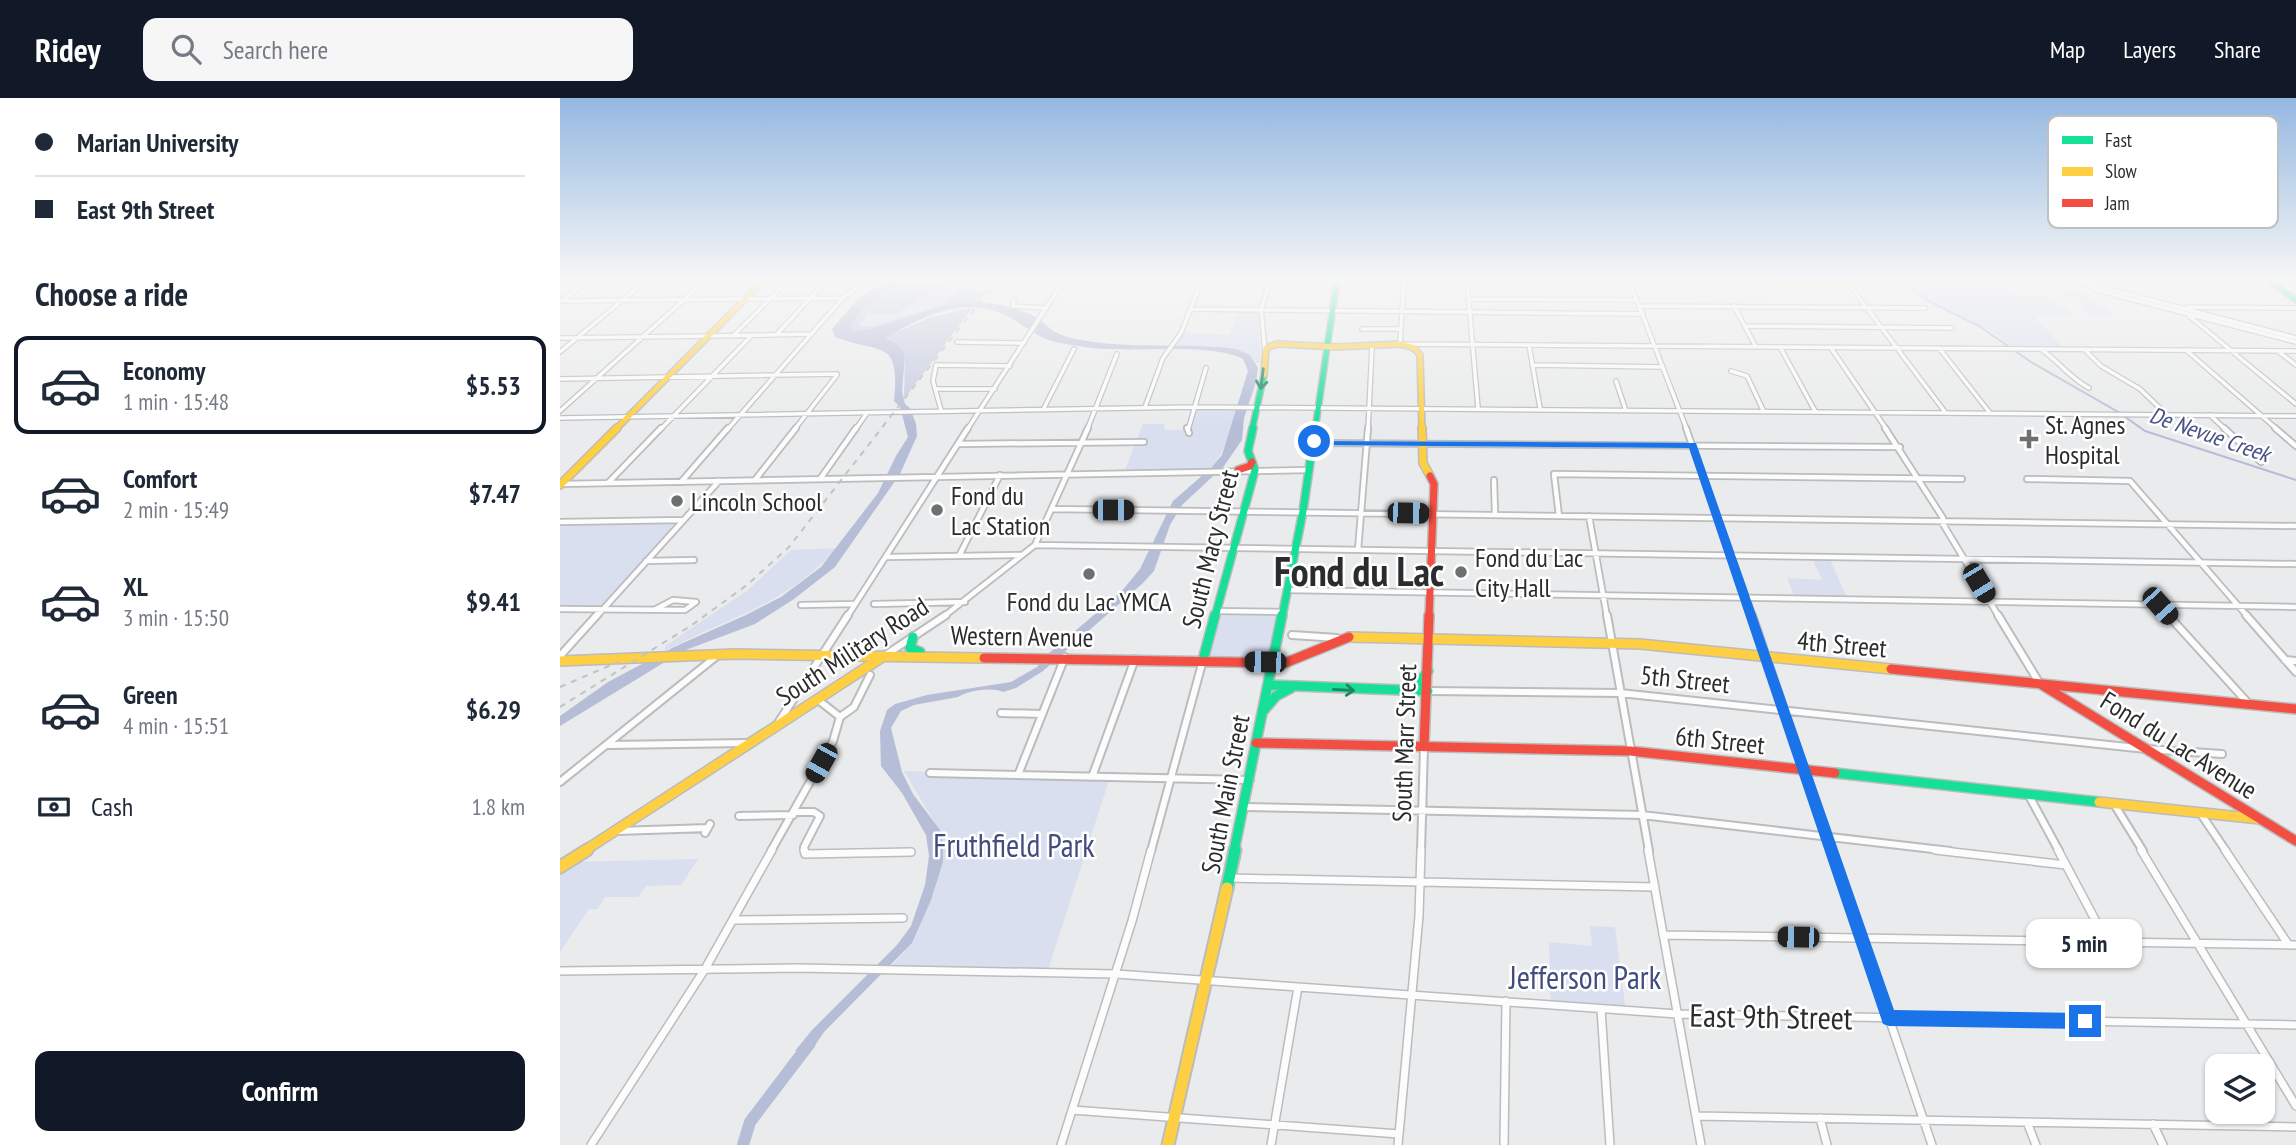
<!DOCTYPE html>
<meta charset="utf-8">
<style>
:root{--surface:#fff;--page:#f6f6f7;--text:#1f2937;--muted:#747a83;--line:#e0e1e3;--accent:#111827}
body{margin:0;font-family:"PT Sans Narrow",sans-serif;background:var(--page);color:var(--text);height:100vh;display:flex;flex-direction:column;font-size:26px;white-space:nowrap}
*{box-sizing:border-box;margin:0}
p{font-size:23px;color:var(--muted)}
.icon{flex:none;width:38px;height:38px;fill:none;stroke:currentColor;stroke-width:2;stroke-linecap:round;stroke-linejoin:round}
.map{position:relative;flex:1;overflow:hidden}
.side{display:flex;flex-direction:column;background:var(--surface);width:560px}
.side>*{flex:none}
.banner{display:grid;align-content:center;height:154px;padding:0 35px;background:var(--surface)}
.tools{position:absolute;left:1645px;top:956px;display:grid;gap:14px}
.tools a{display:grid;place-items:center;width:70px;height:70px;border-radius:14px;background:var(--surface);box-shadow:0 2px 5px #0004;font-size:35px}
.end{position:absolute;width:32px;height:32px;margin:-16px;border:9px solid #1a73e8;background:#fff;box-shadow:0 0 0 4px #fff}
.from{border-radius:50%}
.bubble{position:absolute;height:49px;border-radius:14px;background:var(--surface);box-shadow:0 2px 5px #0004;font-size:23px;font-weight:700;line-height:49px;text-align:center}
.car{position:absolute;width:21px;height:42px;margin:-21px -10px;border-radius:9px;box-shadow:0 0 5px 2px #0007;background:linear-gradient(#222 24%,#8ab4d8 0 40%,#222 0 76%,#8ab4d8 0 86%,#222 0)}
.banner b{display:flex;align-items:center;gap:24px;height:66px;font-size:26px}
.banner b+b{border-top:2px solid var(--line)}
.banner i{width:18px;height:18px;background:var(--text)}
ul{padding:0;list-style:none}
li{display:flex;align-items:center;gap:21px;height:98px;margin:0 14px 10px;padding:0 21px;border:4px solid transparent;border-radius:14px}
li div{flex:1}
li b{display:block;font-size:26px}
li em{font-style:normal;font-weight:700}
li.on{border-color:var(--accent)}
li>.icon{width:63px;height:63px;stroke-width:1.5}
h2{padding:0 35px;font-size:32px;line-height:84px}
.pay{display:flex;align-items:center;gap:18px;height:77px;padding:0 35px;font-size:26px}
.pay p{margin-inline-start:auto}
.primary-button{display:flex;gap:14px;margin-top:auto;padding:14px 35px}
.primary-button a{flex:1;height:80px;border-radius:14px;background:var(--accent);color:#fff;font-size:28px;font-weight:700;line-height:80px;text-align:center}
header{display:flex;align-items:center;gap:42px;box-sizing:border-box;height:98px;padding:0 35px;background:var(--accent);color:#fff}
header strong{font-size:33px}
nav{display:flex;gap:38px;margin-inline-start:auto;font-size:24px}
.search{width:490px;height:63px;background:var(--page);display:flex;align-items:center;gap:18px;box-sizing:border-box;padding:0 24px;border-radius:14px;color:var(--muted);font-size:26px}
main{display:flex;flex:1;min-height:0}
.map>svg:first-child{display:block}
.green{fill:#dadfef}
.forest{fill:#c6cce1}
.water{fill:#b6bdd7}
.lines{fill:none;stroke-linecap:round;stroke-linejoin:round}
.stream{stroke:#b6bdd7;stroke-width:2}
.river{stroke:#b6bdd7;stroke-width:12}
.street-far3-casing{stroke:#bbbcbd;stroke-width:6}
.street-far2-casing{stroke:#bbbcbd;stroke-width:8}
.street-far1-casing{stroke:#bbbcbd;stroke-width:10}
.street-casing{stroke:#bbbcbd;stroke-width:10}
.fast-far3-casing{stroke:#bbbcbd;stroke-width:8}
.fast-far2-casing{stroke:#bbbcbd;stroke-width:10}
.fast-far1-casing{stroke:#bbbcbd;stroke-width:12}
.fast-casing{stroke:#bbbcbd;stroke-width:15}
.slow-far3-casing{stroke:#bbbcbd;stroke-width:8}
.slow-far2-casing{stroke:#bbbcbd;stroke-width:10}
.slow-far1-casing{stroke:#bbbcbd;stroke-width:12}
.slow-casing{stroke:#bbbcbd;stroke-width:15}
.jam-far1-casing{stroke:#bbbcbd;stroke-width:10}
.jam-casing{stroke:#bbbcbd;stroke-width:12}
.street-far3{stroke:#fcfcfc;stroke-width:3.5}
.street-far2{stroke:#fcfcfc;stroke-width:4.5}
.street-far1{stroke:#fcfcfc;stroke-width:6}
.street{stroke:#fcfcfc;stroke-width:7}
.fast-far3{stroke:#16e098;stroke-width:5}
.fast-far2{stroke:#16e098;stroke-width:7}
.fast-far1{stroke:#16e098;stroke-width:9}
.fast{stroke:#16e098;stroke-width:11}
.slow-far3{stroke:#ffcf43;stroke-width:5}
.slow-far2{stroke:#ffcf43;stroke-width:7}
.slow-far1{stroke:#ffcf43;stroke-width:9}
.slow{stroke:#ffcf43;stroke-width:11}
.jam-far1{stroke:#f24e42;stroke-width:7}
.jam{stroke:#f24e42;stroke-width:9}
.rail{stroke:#c1c2c2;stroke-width:2;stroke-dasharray:6 6;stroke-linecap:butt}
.oneway{stroke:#208662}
.route{fill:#1a73e8}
.poi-dot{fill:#6e6f70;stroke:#fff;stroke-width:2.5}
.labels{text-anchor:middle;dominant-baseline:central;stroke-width:5;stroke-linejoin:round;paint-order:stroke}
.far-water-label{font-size:23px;font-style:italic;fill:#475285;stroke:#fff}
.poi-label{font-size:26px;fill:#2b2c2d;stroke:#fff;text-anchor:start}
.street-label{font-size:26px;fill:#2b2c2d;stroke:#fff}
.near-park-label{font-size:32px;fill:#414d7f;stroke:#fff}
.near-street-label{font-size:32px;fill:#2b2c2d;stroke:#fff}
.town-label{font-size:40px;font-weight:bold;fill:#2b2c2d;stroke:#fff}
.key{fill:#fff;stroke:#bfc0c0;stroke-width:2}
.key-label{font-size:19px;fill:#2b2c2d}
</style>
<header>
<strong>Ridey</strong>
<div class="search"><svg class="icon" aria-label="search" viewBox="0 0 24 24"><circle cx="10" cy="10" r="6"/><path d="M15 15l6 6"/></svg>Search here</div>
<nav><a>Map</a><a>Layers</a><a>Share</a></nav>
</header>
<main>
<section class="side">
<div class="banner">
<b><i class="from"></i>Marian University</b>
<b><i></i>East 9th Street</b>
</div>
<h2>Choose a ride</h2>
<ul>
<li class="on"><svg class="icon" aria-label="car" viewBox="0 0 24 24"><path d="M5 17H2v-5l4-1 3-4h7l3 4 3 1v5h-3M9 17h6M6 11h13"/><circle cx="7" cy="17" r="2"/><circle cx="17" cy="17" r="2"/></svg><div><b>Economy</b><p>1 min · 15:48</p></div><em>$5.53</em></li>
<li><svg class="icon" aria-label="car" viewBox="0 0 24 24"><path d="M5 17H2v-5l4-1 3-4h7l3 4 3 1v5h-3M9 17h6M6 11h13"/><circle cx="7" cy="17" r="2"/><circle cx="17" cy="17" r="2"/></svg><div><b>Comfort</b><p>2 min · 15:49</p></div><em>$7.47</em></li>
<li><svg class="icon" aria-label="car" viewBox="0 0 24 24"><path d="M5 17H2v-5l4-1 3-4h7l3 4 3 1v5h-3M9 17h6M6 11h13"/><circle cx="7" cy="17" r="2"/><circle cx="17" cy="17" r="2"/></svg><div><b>XL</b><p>3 min · 15:50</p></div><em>$9.41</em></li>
<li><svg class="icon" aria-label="car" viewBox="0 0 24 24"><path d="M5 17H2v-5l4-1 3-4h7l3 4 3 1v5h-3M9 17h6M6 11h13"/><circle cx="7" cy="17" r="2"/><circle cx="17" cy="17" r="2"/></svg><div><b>Green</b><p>4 min · 15:51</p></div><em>$6.29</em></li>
</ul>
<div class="pay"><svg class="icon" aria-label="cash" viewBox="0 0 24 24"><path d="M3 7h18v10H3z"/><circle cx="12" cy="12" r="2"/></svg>Cash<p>1.8 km</p></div>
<div class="primary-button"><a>Confirm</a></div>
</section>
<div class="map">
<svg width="1736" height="1047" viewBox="0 0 1736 1047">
<rect width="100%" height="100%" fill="#eaebec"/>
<!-- green -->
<path class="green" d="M1346,182H1439L1452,197H1490L1514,218H1465H1474L1505,251H1456L1430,233L1368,202Z
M385,186L396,189L397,193L384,206L316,228H299L308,215L335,217Z
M1521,192L1553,216L1531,217L1500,193Z
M677,213L698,214L701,265H697L690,257L612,248L623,234L670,237Z
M634,309H677C670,332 666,358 646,374L563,377L583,326H604L605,332H628Z
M123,422L43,510L0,511V424Z
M277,450C223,509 171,518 105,553V548L188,492L231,452Z
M1253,462H1270L1287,499L1234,498L1227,480L1262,482Z
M656,513L723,514L713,564L643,562Z
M344,673L550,679L487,875L328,872L352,845L371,801L383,764L379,732Z
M138,761L121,787L86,788L78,799H45L37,811H29L0,854V769L8,764Z
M1030,828L1055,829L1066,914L991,907L989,844L1032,848Z"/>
<!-- forest -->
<path class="forest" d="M344,182H370L385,186L335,217L308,215L299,228H316L384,206L397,193L396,189L426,194L419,204C375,208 337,229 294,233L289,229L307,206Z
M413,209L344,301L345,257L336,246L326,239L371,219Z"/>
<!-- water -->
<path class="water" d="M329,182H344L307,206L289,229L294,233C336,230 375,202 418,204C435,205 466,211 480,222C493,233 497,237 516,241C569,252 624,244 676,251L690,257L698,270L696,284L684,320L682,342L664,368L622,407L610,427L594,473L583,485L483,573L456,590L443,594C431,589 410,592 398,599L354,607L341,613L331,630L342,674L353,696L380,732L383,745V764L371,802L352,845L264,934L251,953H235L252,932L337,847L351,828L365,787L369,758L366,737L342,695L321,668L320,633L327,612L335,606L367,597L451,584L477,569L488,556L561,494L580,471L613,403L651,370L662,357L688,273L683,261C647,243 563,257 519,248C506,246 489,244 478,237C456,224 445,212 416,209C386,207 351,225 326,240L336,245L345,257L342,293L345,306L350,310L356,326L357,338L340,376L275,469L234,501L195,526L123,553L0,628V618L48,584L114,549L186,517L221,499L261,469L318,395L336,358L348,339L340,309L334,303C340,240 323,257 275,239L272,231L298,201Z"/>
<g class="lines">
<!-- stream -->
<path class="stream" d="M1343,182L1366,202L1419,228L1471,264L1560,315
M1502,182L1527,188
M1631,215L1736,242
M1564,318L1585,333L1736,382"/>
<!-- river -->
<path class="river" d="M183,1047L190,1024L250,945"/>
<defs>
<path id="street-far3" d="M844,182L840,246L1736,253
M907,182L918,310
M1069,182L1127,332
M1525,182L1536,192L1736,244
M0,184L27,183
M1533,187L1736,240
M1291,189L1385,314
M908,201L1077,202
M3,202L29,182
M454,202L453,208L487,210
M0,203L283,200
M1079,208L1365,210
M1174,208L1196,249
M1627,209L1736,210
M630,211L1083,216
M1628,217L1736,306
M1185,228L1392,230
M802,231H841
M216,237L267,182
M149,238L251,236
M173,238L229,182
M0,240L149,238
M397,244L464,245
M969,247L980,310
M1220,249L1255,313
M1271,250L1327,332
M1379,250L1430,315
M1481,251C1498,263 1511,281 1529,290
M1525,252L1541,268L1580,291L1607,317
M1626,252L1718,332
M705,253L701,211L710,182
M0,254L87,182
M1719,254L1736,267
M972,267L1103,269
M1171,273L1187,278L1203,312
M0,281L277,276
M1056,283L1065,310
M376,291H435
M585,309L603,260L621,235L642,182
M484,310L514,251
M381,312L373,283L376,267L450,268
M0,313L146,182
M1650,317L1666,332
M0,320L634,309L1736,318
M100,332L192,237
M167,332L283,200L307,182
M234,332L277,277
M295,332L307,315
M407,332L504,182
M527,332L557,256
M628,332L646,270
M808,332L812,248"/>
<path id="street-far2" d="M627,330L629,335
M1126,330L1193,519
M1325,330L1383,420V426L1439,519
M1664,330L1701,364
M1715,330L1736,348
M754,345L1340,349
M399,346L584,344
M260,381L296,330
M1467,381L1570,383L1688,519
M195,382L236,330
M934,382L935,416
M121,384L168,330
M48,385L101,330
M0,386L749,372
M492,411L1736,428
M999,418L994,376L1402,381
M1029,418L1047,519
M0,424L123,422
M475,447L1736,466
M798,452L808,330
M399,458L440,377
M326,459L462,457
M86,463L134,462
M727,492L1736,509
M314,506L405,504
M241,507L294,506
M1600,508L1610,519
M0,511L125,512L136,504L113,502L96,511
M656,513L723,514
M36,519L159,383
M287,519L408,330
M383,519L475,447L528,330"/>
<path id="street-far1" d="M1047,517L1089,753
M1192,517L1272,753
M1438,517L1480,586
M1608,517L1688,605
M1686,517L1736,574
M732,537L777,540
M0,558L37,517
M324,558L386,517
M1725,562L1736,563
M868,593L1060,595L1586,651L1662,656
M441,615L482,616
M280,619L294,609L310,577
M218,625L288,517
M49,647L186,645
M370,675L690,682
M458,677L505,559
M532,679L575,561
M0,684L158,557
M1468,696L1499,753
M1554,706L1583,753
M685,709L1082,717L1390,753
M234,714H254L260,718L244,749L245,753
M1641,716L1666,753
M179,718L233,717
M57,733L148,730
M145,735L150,726
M211,753L273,643L280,619L257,601
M591,753L643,562
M861,753L864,649"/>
<path id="street" d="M244,752L245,756L351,754
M1088,752L1141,1047
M1272,752L1372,1047
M1375,752L1506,767
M1498,752L1547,844
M1581,752L1736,1008
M1665,752L1728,846
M670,780L1095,789
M173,822L343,820
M1103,837L1736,847
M0,873L238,870L556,876L1117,916L1736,927
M1041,911L1050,1047
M512,1012L839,1036
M1136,1018L1736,1029
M1260,1020L1267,1047
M1467,1024L1476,1047
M1593,1026L1603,1047
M31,1047L145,871L212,752
M501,1047L572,823L591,752
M711,1047L738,889
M838,1047L859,818L861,752
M944,1047L946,903"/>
<path id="fast-far3" d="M1708,182L1736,202
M692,332L704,277
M755,332L777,182"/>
<path id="fast-far2" d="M655,519L695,372L688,353L693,330
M722,519L743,413L755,330"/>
<path id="fast-far1" d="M353,539L350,550L360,554
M643,562L655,517
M708,587L868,593
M846,592L859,585L868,573
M704,612L716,598L731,590
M1275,675L1539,704
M674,753L722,517"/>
<path id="fast" d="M667,790L675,752"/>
<path id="slow-far3" d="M867,182L1288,185L1314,182
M704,277L706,250L717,246L777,249L840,246L854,250L860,257L862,332
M55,332L204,182"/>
<path id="slow-far2" d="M862,330L863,365L870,378
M0,387L57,330"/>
<path id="slow-far1" d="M789,539L1080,546L1331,571
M0,563L175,556L424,560
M1539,704L1700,721
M24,753L324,558"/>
<path id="slow" d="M0,769L27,752
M608,1047L667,790"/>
<path id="jam-far1" d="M678,372L690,368L692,364
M869,519L874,386L870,378"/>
<path id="jam" d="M424,560L725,565L789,539
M1331,571L1736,611
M1482,587L1736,743
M696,645L1070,653L1275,675
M864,649L869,517"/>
</defs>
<!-- street-far3 casing -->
<use href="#street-far3" class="street-far3-casing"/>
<!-- street-far2 casing -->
<use href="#street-far2" class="street-far2-casing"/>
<!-- street-far1 casing -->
<use href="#street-far1" class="street-far1-casing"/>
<!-- street casing -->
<use href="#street" class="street-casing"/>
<!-- fast-far3 casing -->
<use href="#fast-far3" class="fast-far3-casing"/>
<!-- fast-far2 casing -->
<use href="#fast-far2" class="fast-far2-casing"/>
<!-- fast-far1 casing -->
<use href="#fast-far1" class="fast-far1-casing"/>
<!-- fast casing -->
<use href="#fast" class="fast-casing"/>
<!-- slow-far3 casing -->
<use href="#slow-far3" class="slow-far3-casing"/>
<!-- slow-far2 casing -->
<use href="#slow-far2" class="slow-far2-casing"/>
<!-- slow-far1 casing -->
<use href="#slow-far1" class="slow-far1-casing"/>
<!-- slow casing -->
<use href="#slow" class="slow-casing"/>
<!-- jam-far1 casing -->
<use href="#jam-far1" class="jam-far1-casing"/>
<!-- jam casing -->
<use href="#jam" class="jam-casing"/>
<!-- street-far3 -->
<use href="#street-far3" class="street-far3"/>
<!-- street-far2 -->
<use href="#street-far2" class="street-far2"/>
<!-- street-far1 -->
<use href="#street-far1" class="street-far1"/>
<!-- street -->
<use href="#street" class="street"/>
<!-- fast-far3 -->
<use href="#fast-far3" class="fast-far3"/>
<!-- fast-far2 -->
<use href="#fast-far2" class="fast-far2"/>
<!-- fast-far1 -->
<use href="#fast-far1" class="fast-far1"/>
<!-- fast -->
<use href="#fast" class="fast"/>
<!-- slow-far3 -->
<use href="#slow-far3" class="slow-far3"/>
<!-- slow-far2 -->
<use href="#slow-far2" class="slow-far2"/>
<!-- slow-far1 -->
<use href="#slow-far1" class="slow-far1"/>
<!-- slow -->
<use href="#slow" class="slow"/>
<!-- jam-far1 -->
<use href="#jam-far1" class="jam-far1"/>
<!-- jam -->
<use href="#jam" class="jam"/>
<!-- rail -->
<path class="rail" d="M0,589L58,564
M0,609L132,527L187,487L229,449L437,182"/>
</g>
<!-- one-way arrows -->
<defs><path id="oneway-shaft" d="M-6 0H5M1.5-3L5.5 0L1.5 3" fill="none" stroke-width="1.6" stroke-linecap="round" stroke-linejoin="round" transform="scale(1.75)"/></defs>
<g class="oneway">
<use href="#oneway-shaft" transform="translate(702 281) rotate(97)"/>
<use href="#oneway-shaft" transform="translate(784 592) rotate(3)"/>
</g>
<!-- sky -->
<linearGradient id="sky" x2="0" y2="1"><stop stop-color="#94b8e1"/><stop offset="0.55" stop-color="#f6f6f6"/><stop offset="1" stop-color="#f6f6f6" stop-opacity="0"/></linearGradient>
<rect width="1736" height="329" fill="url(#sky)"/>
<!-- route -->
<path class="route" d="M754,340L759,343L1136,345L1334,912L1525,915L1531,917L1533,923L1531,929L1525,931L1329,928L1323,926L1129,350L751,347L750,343Z"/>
<!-- markers -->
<g class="poi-dot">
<path d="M1465.5 330.5h7v7h7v7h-7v7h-7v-7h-7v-7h7z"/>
<circle cx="117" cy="403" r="7"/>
<circle cx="377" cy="412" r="7"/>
<circle cx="901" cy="474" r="7"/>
<circle cx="529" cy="476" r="7"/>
</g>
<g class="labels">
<!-- far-water labels -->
<g class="far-water-label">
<text transform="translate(1650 336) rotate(19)">De Nevue Creek</text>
</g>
<!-- poi labels -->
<g class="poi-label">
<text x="1485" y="326">St. Agnes<tspan x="1485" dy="30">Hospital</tspan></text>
<text x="391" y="397">Fond du<tspan x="391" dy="30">Lac Station</tspan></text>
<text x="131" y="403">Lincoln School</text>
<text x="915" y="459">Fond du Lac<tspan x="915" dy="30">City Hall</tspan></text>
<text x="529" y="503" text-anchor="middle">Fond du Lac YMCA</text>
</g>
<!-- street labels -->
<g class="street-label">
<text transform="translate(650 451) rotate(-76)">South Macy Street</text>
<text transform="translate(462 538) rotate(1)">Western Avenue</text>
<text transform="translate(1282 546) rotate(5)">4th Street</text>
<text transform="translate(292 553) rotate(-33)">South Military Road</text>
<text transform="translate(1125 581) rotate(6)">5th Street</text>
<text transform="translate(1160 642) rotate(6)">6th Street</text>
<text transform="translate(844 645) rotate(-88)">South Marr Street</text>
<text transform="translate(1619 647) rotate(32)">Fond du Lac Avenue</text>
<text transform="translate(665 696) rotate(-79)">South Main Street</text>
</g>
<!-- near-park labels -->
<g class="near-park-label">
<text x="454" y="747">Fruthfield Park</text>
<text x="1025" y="879">Jefferson Park</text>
</g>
<!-- near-street labels -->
<g class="near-street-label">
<text transform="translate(1211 918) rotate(1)">East 9th Street</text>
</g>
<!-- town labels -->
<g class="town-label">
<text x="799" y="473">Fond du Lac</text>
</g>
</g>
<!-- legend -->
<rect x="1488" y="18" width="230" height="112" rx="10" class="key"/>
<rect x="1502" y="38" width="31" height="8" fill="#16e098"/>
<rect x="1502" y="69" width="31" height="9" fill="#ffcf43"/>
<rect x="1502" y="101" width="31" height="8" fill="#f24e42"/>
<g class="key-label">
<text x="1545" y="49">Fast</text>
<text x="1545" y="80">Slow</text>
<text x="1545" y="112">Jam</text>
</g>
</svg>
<div class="tools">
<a><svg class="icon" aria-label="layers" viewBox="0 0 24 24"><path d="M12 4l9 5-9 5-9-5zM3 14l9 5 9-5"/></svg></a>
</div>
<i class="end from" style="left:754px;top:343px"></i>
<i class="end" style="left:1525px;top:923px"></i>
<div class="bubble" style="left:1466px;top:821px;width:116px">5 min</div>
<i class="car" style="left:553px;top:412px;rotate:90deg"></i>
<i class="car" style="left:848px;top:415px;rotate:91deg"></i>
<i class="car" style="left:1419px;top:485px;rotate:149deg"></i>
<i class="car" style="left:1600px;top:508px;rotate:138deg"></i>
<i class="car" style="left:705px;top:564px;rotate:271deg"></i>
<i class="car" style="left:261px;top:665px;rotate:209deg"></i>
<i class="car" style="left:1238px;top:839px;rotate:271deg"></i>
</div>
</main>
